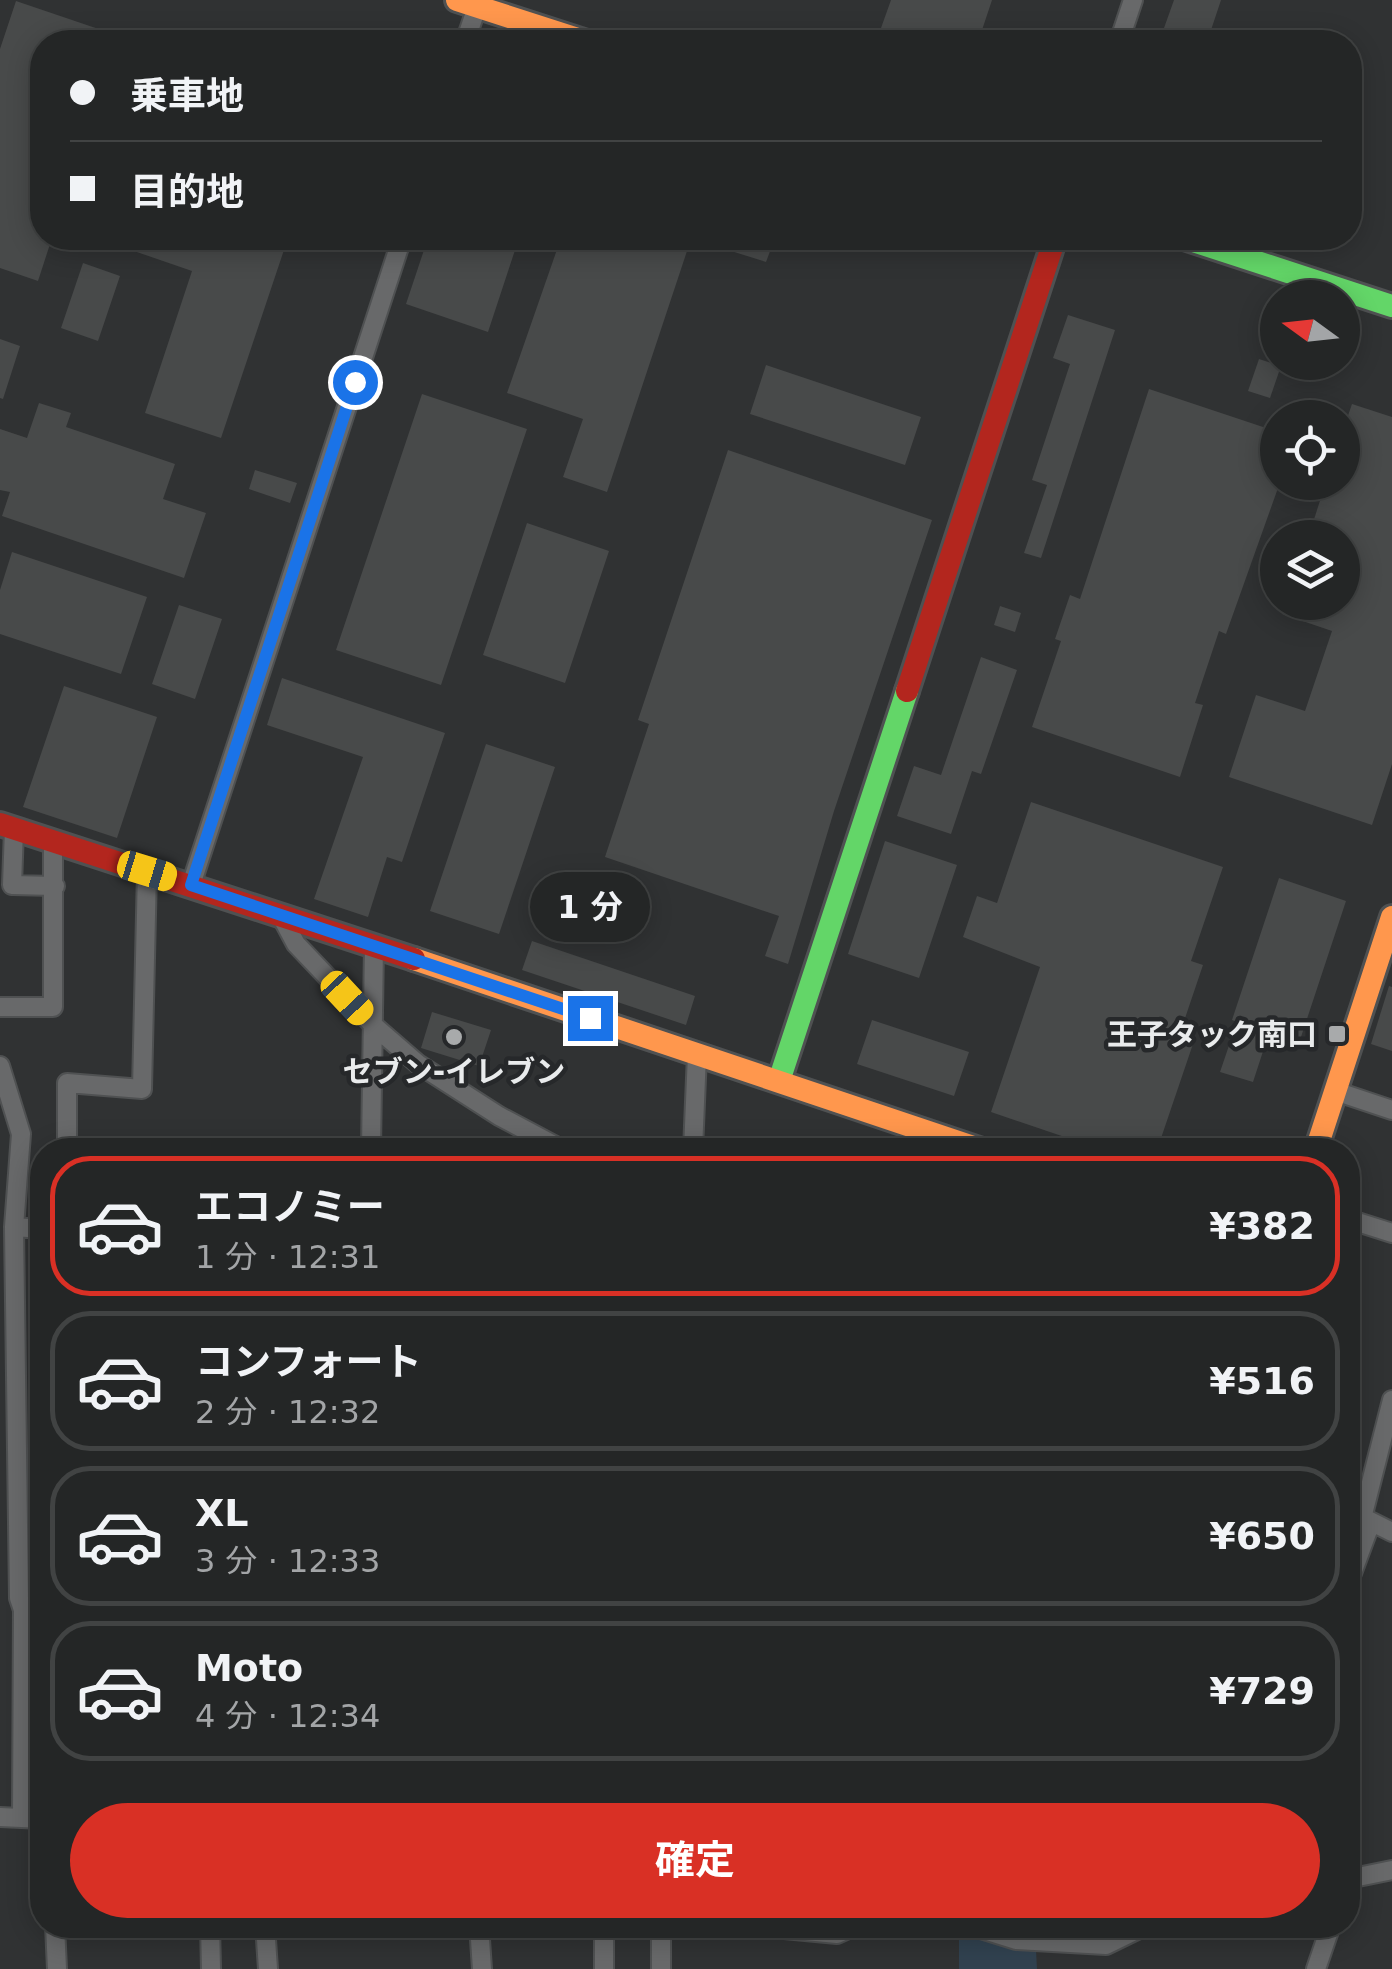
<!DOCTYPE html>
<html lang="ja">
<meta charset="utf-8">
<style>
:root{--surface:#242626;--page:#2c2e2e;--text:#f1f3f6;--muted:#a3a5a7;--line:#414343;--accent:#d93025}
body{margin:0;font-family:"DejaVu Sans","Noto Sans JP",sans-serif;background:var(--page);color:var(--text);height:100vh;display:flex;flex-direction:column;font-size:38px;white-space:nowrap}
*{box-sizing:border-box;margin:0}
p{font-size:32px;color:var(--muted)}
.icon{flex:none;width:55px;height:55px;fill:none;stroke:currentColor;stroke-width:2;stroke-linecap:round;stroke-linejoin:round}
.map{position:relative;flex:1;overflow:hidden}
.panel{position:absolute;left:30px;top:1138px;width:1330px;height:800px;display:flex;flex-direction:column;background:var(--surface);border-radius:40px;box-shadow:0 5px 25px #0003,0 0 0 2px var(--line)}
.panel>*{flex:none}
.guide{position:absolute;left:30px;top:30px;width:1332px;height:220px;border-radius:40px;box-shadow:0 5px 25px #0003,0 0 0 2px var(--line);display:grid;align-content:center;height:220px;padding:0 40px;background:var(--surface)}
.needle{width:65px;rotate:285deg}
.fabs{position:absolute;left:1260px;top:280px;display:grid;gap:20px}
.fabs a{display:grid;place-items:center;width:100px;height:100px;border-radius:50%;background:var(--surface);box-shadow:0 5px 25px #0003,0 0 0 2px var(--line);font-size:50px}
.end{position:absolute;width:45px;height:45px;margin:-22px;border:12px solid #1a73e8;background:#fff;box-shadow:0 0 0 5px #fff}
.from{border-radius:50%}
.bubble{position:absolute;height:70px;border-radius:35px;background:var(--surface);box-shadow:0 5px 25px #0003,0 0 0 2px var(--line);font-size:32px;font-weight:700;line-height:70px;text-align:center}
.car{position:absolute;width:30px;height:60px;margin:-30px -15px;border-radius:12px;box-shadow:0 0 8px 2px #0007;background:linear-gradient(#f5c518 24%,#345 0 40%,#f5c518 0 76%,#345 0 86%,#f5c518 0)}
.guide b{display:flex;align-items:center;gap:35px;height:95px;font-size:38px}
.guide b+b{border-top:2px solid var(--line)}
.guide i{width:25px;height:25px;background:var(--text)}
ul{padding:18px 0 0;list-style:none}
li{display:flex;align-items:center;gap:30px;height:140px;margin:0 20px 15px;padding:0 20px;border:5px solid var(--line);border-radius:40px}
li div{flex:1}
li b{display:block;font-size:38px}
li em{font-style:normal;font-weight:700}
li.on{border-color:var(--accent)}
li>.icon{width:90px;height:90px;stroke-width:1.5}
.primary-button{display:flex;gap:20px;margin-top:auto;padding:20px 40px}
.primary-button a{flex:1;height:115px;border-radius:60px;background:var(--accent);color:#fff;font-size:40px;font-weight:700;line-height:115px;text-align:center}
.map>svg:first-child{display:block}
.green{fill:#314250}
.building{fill:#484a4a}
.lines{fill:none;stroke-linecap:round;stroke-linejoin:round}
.street-casing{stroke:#4f5152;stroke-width:22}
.fast-casing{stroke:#4f5152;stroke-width:28}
.slow-casing{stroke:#4f5152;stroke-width:28}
.jam-casing{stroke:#4f5152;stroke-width:28}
.street{stroke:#68696a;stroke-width:18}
.fast{stroke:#63d668;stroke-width:22}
.slow{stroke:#ff974d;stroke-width:22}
.jam{stroke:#b3261e;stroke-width:22}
.route{stroke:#1a73e8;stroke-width:12}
.poi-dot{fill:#a8aaab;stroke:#26282a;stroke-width:4}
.labels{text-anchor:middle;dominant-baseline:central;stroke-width:9;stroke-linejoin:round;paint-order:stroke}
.poi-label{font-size:30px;font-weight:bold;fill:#e9ebec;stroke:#26282a;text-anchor:end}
</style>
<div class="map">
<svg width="1392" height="1969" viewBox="0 0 1392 1969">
<rect width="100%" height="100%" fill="#303233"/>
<!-- green -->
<path class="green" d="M959,1928L1013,1949L1036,1950L1037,1969H959Z"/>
<!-- building -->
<path class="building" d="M891,0H992L978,42H876Z
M1174,0H1221L1207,42H1159Z
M16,1L131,40V42H42V238H52L38,281L0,268V49Z
M102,238H288L221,438L145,413L192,271L102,240Z
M428,238H519L488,332L406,304Z
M561,238H655L688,248L607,492L563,477L583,419L507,393Z
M732,238H775L766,262L728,250Z
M83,263L120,276L98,341L61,328Z
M1068,315L1115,330L1041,558L1024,553L1047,485L1032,480L1070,364L1053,358Z
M0,339L20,346L3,399L0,398Z
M1259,359L1281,366L1270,398L1248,391Z
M766,365L921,417L905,465L750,414Z
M1149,389L1278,432V488L1226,634L1219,631L1195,703L1203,705L1180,777L1032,727L1061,641L1055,639L1070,595L1080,599Z
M422,394L527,429L441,685L336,650Z
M39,403L71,413L66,427L175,464L163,499L206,513L184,578L2,516L10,492L0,490V429L27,438Z
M1352,404L1392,417V764L1372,825L1229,777L1256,695L1305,711L1332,631L1282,614L1286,602H1342V538H1308L1326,482H1342V433Z
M728,450L932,520L834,811L788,964L765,956L779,916L605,857L649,724L638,720Z
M255,470L297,483L290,503L249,489Z
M527,523L609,551L565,683L483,655Z
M12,552L147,597L121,674L0,634V590Z
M179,605L222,619L195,699L152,684Z
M1000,606L1021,613L1015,632L994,625Z
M981,657L1017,670L981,774L972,771L951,834L897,816L914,766L941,775Z
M282,678L445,733L402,862L387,857L368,917L314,899L363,757L267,725Z
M64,686L157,717L117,838L23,807Z
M486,744L555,767L499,934L430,911Z
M1031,802L1223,867L1191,961L1203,965L1179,1036L1194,1041L1157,1150H1103L991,1112L1040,967L963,937L977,896L997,903Z
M885,841L957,865L919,978L848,954Z
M1279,878L1346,901L1299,1043L1269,1033L1253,1082L1220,1072L1237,1022L1232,1020Z
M532,941L695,996L686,1025L522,970Z
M1389,986L1392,987V1051L1371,1044Z
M432,1012L491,1030L479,1066L421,1048Z
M872,1020L969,1052L954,1096L857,1064Z"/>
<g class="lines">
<defs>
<path id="street" d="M465,42L477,7
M1119,42L1133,0
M14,829L12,885L55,886
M191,885L402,238
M280,914L296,944L373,1025L418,1064L499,1116L563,1150
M0,1007H53V841
M0,1066L21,1134L14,1227L42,1229
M1335,1091L1392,1110
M67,1150V1083L142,1089L147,871
M371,1150L374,945
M693,1150L697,1054
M1348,1219L1392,1233
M14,1227L19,1598L23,1610L22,1817
M1348,1510L1392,1532
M1362,1518L1392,1400
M1348,1584L1371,1522
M0,1817L42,1819
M1348,1879L1392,1870
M55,1925L57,1969
M210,1925L211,1969
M265,1925L268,1969
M479,1925L482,1969
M537,1925L538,1927
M604,1925V1969
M740,1925L837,1934L857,1925
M968,1925L1016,1940L1106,1945L1147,1925
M661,1969V1925
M1316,1969L1331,1925"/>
<path id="fast" d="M1184,238L1392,306
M779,1081L907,691"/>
<path id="slow" d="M457,0L587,42
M414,959L982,1150
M1316,1150L1392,917"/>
<path id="jam" d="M907,691L1055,238
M0,824L414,959"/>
</defs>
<!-- street casing -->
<use href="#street" class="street-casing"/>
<!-- fast casing -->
<use href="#fast" class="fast-casing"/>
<!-- slow casing -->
<use href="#slow" class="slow-casing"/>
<!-- jam casing -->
<use href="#jam" class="jam-casing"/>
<!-- street -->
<use href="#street" class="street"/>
<!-- fast -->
<use href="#fast" class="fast"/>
<!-- slow -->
<use href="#slow" class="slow"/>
<!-- jam -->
<use href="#jam" class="jam"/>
</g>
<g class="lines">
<!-- route -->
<path class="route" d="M355,382L191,885L590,1018"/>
</g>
<!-- markers -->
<g class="poi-dot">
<rect x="1327" y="1024" width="20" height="20" rx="5"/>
<circle cx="454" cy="1037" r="10"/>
</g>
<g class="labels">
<!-- poi labels -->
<g class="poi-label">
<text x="1317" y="1034">王子タック南口</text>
<text x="454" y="1071" text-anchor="middle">セブン-イレブン</text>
</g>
</g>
</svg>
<div class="fabs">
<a><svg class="needle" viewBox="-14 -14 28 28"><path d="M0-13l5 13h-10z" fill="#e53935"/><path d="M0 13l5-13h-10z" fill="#a3a5a7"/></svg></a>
<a><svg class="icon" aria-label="locate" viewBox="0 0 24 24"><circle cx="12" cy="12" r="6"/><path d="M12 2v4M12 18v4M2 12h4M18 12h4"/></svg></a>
<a><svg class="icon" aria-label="layers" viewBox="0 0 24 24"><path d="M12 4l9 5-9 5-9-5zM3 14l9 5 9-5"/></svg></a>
</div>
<i class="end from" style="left:355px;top:382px"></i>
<i class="end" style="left:590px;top:1018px"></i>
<div class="bubble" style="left:530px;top:872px;width:120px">1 分</div>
<i class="car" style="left:147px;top:871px;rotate:107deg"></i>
<i class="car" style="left:347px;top:998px;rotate:137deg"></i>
<div class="guide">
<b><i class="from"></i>乗車地</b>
<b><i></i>目的地</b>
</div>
<section class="panel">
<ul>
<li class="on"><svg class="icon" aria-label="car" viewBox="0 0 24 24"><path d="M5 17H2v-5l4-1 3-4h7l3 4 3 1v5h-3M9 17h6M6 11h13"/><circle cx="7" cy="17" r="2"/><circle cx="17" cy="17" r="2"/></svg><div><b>エコノミー</b><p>1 分 · 12:31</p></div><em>¥382</em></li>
<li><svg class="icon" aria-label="car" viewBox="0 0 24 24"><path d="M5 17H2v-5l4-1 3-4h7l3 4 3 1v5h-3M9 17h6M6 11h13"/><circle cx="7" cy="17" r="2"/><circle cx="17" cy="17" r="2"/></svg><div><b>コンフォート</b><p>2 分 · 12:32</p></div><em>¥516</em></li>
<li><svg class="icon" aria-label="car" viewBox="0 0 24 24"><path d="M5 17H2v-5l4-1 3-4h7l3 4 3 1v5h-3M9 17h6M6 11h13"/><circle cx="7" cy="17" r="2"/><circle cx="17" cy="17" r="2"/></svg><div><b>XL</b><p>3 分 · 12:33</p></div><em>¥650</em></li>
<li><svg class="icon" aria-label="car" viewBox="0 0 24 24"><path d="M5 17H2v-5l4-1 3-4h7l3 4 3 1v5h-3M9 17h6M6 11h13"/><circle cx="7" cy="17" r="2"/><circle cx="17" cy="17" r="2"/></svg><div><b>Moto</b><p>4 分 · 12:34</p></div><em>¥729</em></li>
</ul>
<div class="primary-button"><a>確定</a></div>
</section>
</div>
